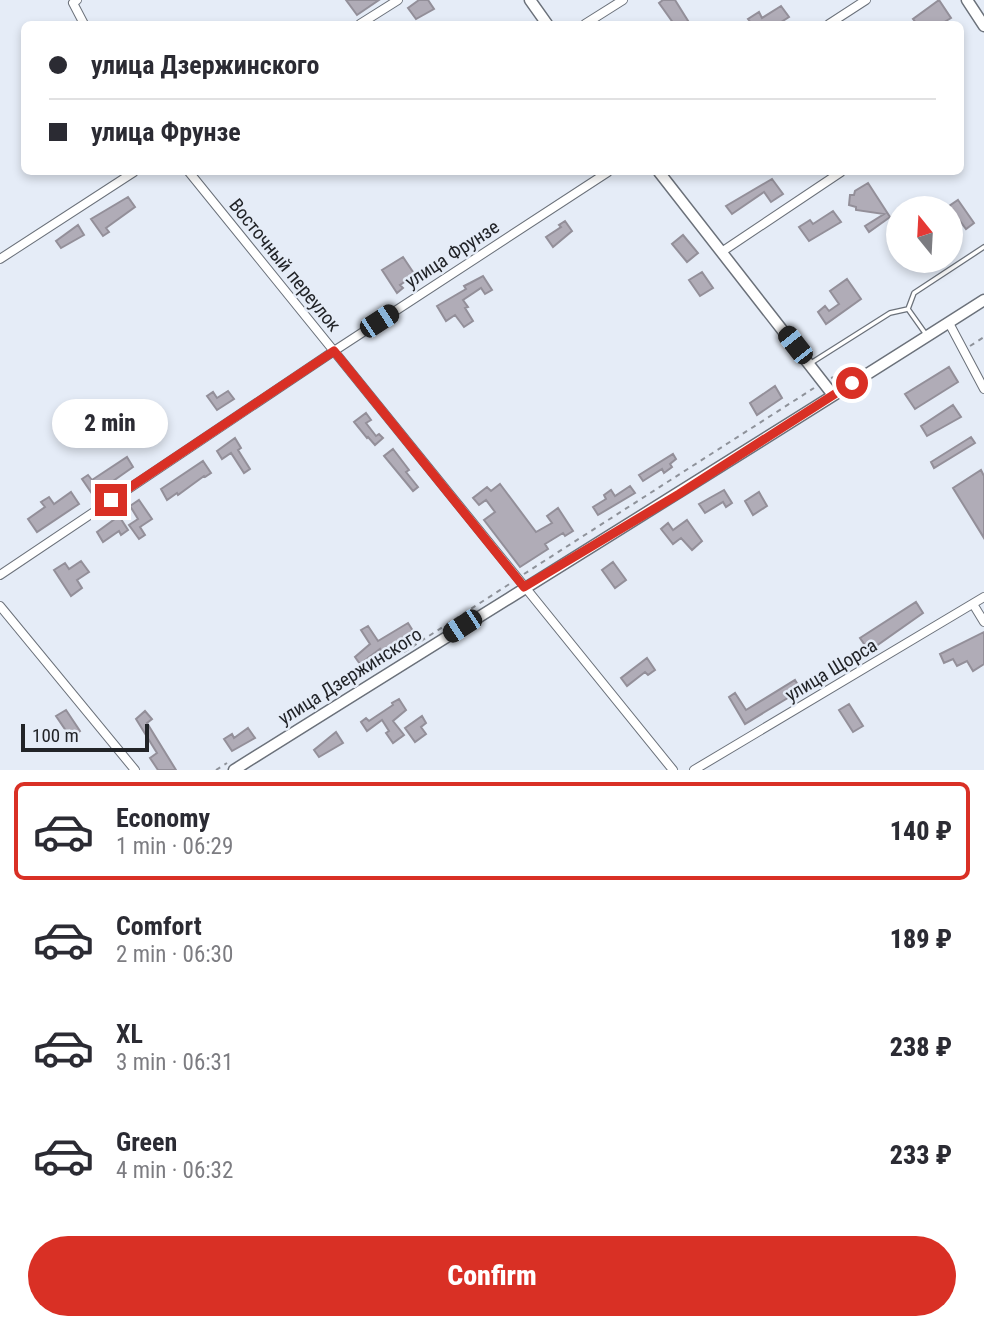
<!DOCTYPE html>
<meta charset="utf-8">
<style>
:root{--surface:#fff;--page:#f7f7f7;--text:#2b2b33;--muted:#7c7c81;--line:#e1e1e2;--accent:#d93025}
body{margin:0;font-family:"Roboto Condensed",sans-serif;background:var(--page);color:var(--text);height:100vh;display:flex;flex-direction:column;font-size:26px;white-space:nowrap}
*{box-sizing:border-box;margin:0}
p{font-size:23px;color:var(--muted)}
.icon{flex:none;width:38px;height:38px;fill:none;stroke:currentColor;stroke-width:2;stroke-linecap:round;stroke-linejoin:round}
.map{position:relative;height:770px;overflow:hidden}
.details{display:flex;flex-direction:column;background:var(--surface);flex:1}
.details>*{flex:none}
.banner{position:absolute;left:21px;top:21px;width:943px;height:154px;border-radius:10px;box-shadow:0 4px 10px #0003;display:grid;align-content:center;height:154px;padding:0 28px;background:var(--surface)}
.needle{width:46px;rotate:342deg}
.tools{position:absolute;left:886px;top:196px;display:grid;gap:14px}
.tools a{display:grid;place-items:center;width:77px;height:77px;border-radius:50%;background:var(--surface);box-shadow:0 4px 10px #0003;font-size:35px}
.scale{position:absolute;left:21px;bottom:18px;width:128px;box-sizing:border-box;padding-left:7px;border:4px solid #222428;border-top:0;font-size:19px;line-height:24px;white-space:nowrap;color:#222428;-webkit-text-stroke:5px #e5ecf7;paint-order:stroke}
.end{position:absolute;width:32px;height:32px;margin:-16px;border:9px solid #d93025;background:#fff;box-shadow:0 0 0 4px #fff}
.from{border-radius:50%}
.bubble{position:absolute;height:49px;border-radius:24px;background:var(--surface);box-shadow:0 4px 10px #0003;font-size:23px;font-weight:800;line-height:49px;text-align:center}
.car{position:absolute;width:21px;height:42px;margin:-21px -10px;border-radius:9px;box-shadow:0 0 5px 2px #0007;background:linear-gradient(#222 24%,#8ab4d8 0 40%,#222 0 76%,#8ab4d8 0 86%,#222 0)}
.banner b{display:flex;align-items:center;gap:24px;height:66px;font-size:26px}
.banner b+b{border-top:2px solid var(--line)}
.banner i{width:18px;height:18px;background:var(--text)}
ul{padding:12px 0 0;list-style:none}
li{display:flex;align-items:center;gap:21px;height:98px;margin:0 14px 10px;padding:0 14px;border:4px solid transparent;border-radius:10px}
li div{flex:1}
li b{display:block;font-size:26px}
li em{font-style:normal;font-weight:800}
li.active{border-color:var(--accent)}
li>.icon{width:63px;height:63px;stroke-width:1.5}
.cta{display:flex;gap:14px;margin-top:auto;padding:14px 28px}
.cta a{flex:1;height:80px;border-radius:42px;background:var(--accent);color:#fff;font-size:28px;font-weight:800;line-height:80px;text-align:center}
.map>svg:first-child{display:block}
.building{fill:#b0acb7;stroke:#938f99;stroke-width:2}
.lines{fill:none;stroke-linecap:round;stroke-linejoin:round}
.lane-casing{stroke:#6b717a;stroke-width:6}
.street-casing{stroke:#6b717a;stroke-width:10}
.secondary-casing{stroke:#6b717a;stroke-width:13}
.path{stroke:#8e929a;stroke-width:2;stroke-dasharray:5 5;stroke-linecap:butt}
.lane{stroke:#fff;stroke-width:3.5}
.street{stroke:#fff;stroke-width:8}
.secondary{stroke:#fff;stroke-width:10}
.route{stroke:#d93025;stroke-width:9}
.labels{text-anchor:middle;dominant-baseline:central;stroke-width:5;stroke-linejoin:round;paint-order:stroke}
.street-label{font-size:19px;fill:#222428;stroke:#e5ecf7}
</style>
<div class="map">
<svg width="984" height="770" viewBox="0 0 984 770">
<rect width="100%" height="100%" fill="#e5ecf7"/>
<!-- building -->
<path class="building" d="M346,0H379L357,15Z
M419,0H428L434,9L416,19L408,8Z
M663,0H675L690,24H674L659,3Z
M939,0L951,18L941,24H917L913,19Z
M781,6L789,17L778,24H752L748,19L759,12L762,18Z
M772,179L783,194L771,202L764,192L732,214L726,206Z
M868,183L890,217L869,232L865,226L884,214L856,210V207L849,205L850,195H854L855,191Z
M128,197L135,207L106,228L109,232L103,236L91,219Z
M958,200L974,223L966,229L949,206Z
M833,211L841,222L809,241L799,227L810,220L813,224Z
M565,221L572,231L553,247L546,237L561,227L559,225Z
M78,225L84,235L61,248L56,241Z
M683,235L698,253L687,262L672,244Z
M403,257L415,275L400,285L403,288L397,293L382,270Z
M702,272L713,288L700,296L689,280Z
M483,276L492,290L485,294L481,288L463,300L468,307L465,308L473,321L464,327L455,315L446,321L437,306L466,289L464,286L470,283Z
M847,279L861,299L826,324L818,312L825,306L829,311L839,304L830,291Z
M949,367L958,382L915,409L905,394Z
M775,386L782,398L757,415L750,403Z
M228,391L234,399L217,410L207,396L213,392L217,398Z
M953,405L961,417L927,436L921,426Z
M366,413L371,420L366,423L376,436L379,434L383,438L375,445L368,437L367,438L354,422Z
M971,437L975,443L934,468L931,462Z
M235,438L241,448L238,450L250,469L244,473L231,453L222,459L217,451Z
M393,449L409,470L406,472L418,487L413,491L384,456Z
M673,454L676,459L670,464L672,467L664,473L662,469L643,481L639,475Z
M127,457L133,467L93,495L82,479L88,475L92,480Z
M203,461L211,473L205,477L204,476L178,495L177,493L167,500L161,489Z
M981,470L984,476V538L953,488Z
M500,484L536,532L552,523L547,516L558,508L573,531L565,536L563,533L545,544L548,549L520,567L484,520L495,512L486,500L479,505L473,498L487,487L491,491Z
M630,486L635,493L598,515L593,507L606,499L604,495L611,490L615,496Z
M724,490L732,503L726,507L723,502L705,513L699,504Z
M71,492L79,504L37,532L28,519L45,507L41,502L49,497L54,504Z
M759,492L767,506L753,515L745,501Z
M139,500L152,519L140,527L145,535L139,539L129,525L138,519L130,506Z
M119,516L128,530L121,535L119,531L103,542L97,532Z
M687,520L702,541L692,550L681,538L673,544L661,529L668,523L673,530Z
M81,561L89,572L77,580L82,588L71,596L54,570L65,563L69,569Z
M613,562L626,580L615,588L602,570Z
M916,602L923,613L869,651L860,638Z
M408,623L413,631L381,652L380,649L360,664L355,657L370,644L361,630L368,626L378,641Z
M984,632V664L973,671L967,661L957,666L953,659L944,663L940,654Z
M647,658L655,670L648,675L645,672L627,686L621,678Z
M795,680L801,690L745,724L729,697L735,693L746,710Z
M399,699L406,710L393,721L404,735L393,743L386,733L389,731L382,720L367,731L361,722L366,718L369,721L393,705L392,703Z
M849,704L863,726L853,732L839,710Z
M66,710L80,731L71,738L56,716Z
M145,711L152,719L147,723L176,770H158L150,758L157,753L136,719Z
M422,716L426,723L421,727L426,734L415,742L405,728Z
M248,728L255,738L232,751L224,739L232,734L234,738Z
M336,732L343,743L319,757L314,750Z"/>
<g class="lines">
<defs>
<path id="lane" d="M908,309L925,333
M811,363L890,313L908,309L914,293L984,247"/>
<path id="street" d="M77,0L73,3L84,24
M360,24L398,0
M585,24L623,0
M829,24L866,0
M189,172L673,770
M723,251L841,172
M0,259L134,172
M949,323L984,389
M0,575L334,351L608,172
M973,604L984,622
M0,606L135,770
M694,770L984,597"/>
<path id="secondary" d="M530,0L547,24
M967,0L984,26
M659,172L833,395
M234,770C484,613 735,459 984,300"/>
</defs>
<!-- lane casing -->
<use href="#lane" class="lane-casing"/>
<!-- street casing -->
<use href="#street" class="street-casing"/>
<!-- secondary casing -->
<use href="#secondary" class="secondary-casing"/>
<!-- path -->
<path class="path" d="M970,346L984,337
M831,378L843,374L845,376
M524,574L814,388
M404,652L511,583
M216,770L227,763"/>
<!-- lane -->
<use href="#lane" class="lane"/>
<!-- street -->
<use href="#street" class="street"/>
<!-- secondary -->
<use href="#secondary" class="secondary"/>
</g>
<g class="lines">
<!-- route -->
<path class="route" d="M111,500L334,351L524,587L679,494L852,383"/>
</g>
<g class="labels">
<!-- street labels -->
<g class="street-label">
<text transform="translate(452 254) rotate(-33)">улица Фрунзе</text>
<text transform="translate(285 265) rotate(51)">Восточный переулок</text>
<text transform="translate(831 670) rotate(-31)">улица Щорса</text>
<text transform="translate(350 676) rotate(-32)">улица Дзержинского</text>
</g>
</g>
</svg>
<div class="tools">
<a><svg class="needle" viewBox="-14 -14 28 28"><path d="M0-13l5 13h-10z" fill="#e53935"/><path d="M0 13l5-13h-10z" fill="#7c7c81"/></svg></a>
</div>
<div class="scale">100 m</div>
<i class="end from" style="left:852px;top:383px"></i>
<i class="end" style="left:111px;top:500px"></i>
<div class="bubble" style="left:52px;top:399px;width:116px">2 min</div>
<i class="car" style="left:379px;top:321px;rotate:57deg"></i>
<i class="car" style="left:795px;top:345px;rotate:322deg"></i>
<i class="car" style="left:462px;top:626px;rotate:237deg"></i>
<div class="banner">
<b><i class="from"></i>улица Дзержинского</b>
<b><i></i>улица Фрунзе</b>
</div>
</div>
<section class="details">
<ul>
<li class="active"><svg class="icon" aria-label="car" viewBox="0 0 24 24"><path d="M5 17H2v-5l4-1 3-4h7l3 4 3 1v5h-3M9 17h6M6 11h13"/><circle cx="7" cy="17" r="2"/><circle cx="17" cy="17" r="2"/></svg><div><b>Economy</b><p>1 min · 06:29</p></div><em>140 ₽</em></li>
<li><svg class="icon" aria-label="car" viewBox="0 0 24 24"><path d="M5 17H2v-5l4-1 3-4h7l3 4 3 1v5h-3M9 17h6M6 11h13"/><circle cx="7" cy="17" r="2"/><circle cx="17" cy="17" r="2"/></svg><div><b>Comfort</b><p>2 min · 06:30</p></div><em>189 ₽</em></li>
<li><svg class="icon" aria-label="car" viewBox="0 0 24 24"><path d="M5 17H2v-5l4-1 3-4h7l3 4 3 1v5h-3M9 17h6M6 11h13"/><circle cx="7" cy="17" r="2"/><circle cx="17" cy="17" r="2"/></svg><div><b>XL</b><p>3 min · 06:31</p></div><em>238 ₽</em></li>
<li><svg class="icon" aria-label="car" viewBox="0 0 24 24"><path d="M5 17H2v-5l4-1 3-4h7l3 4 3 1v5h-3M9 17h6M6 11h13"/><circle cx="7" cy="17" r="2"/><circle cx="17" cy="17" r="2"/></svg><div><b>Green</b><p>4 min · 06:32</p></div><em>233 ₽</em></li>
</ul>
<div class="cta"><a>Confirm</a></div>
</section>
